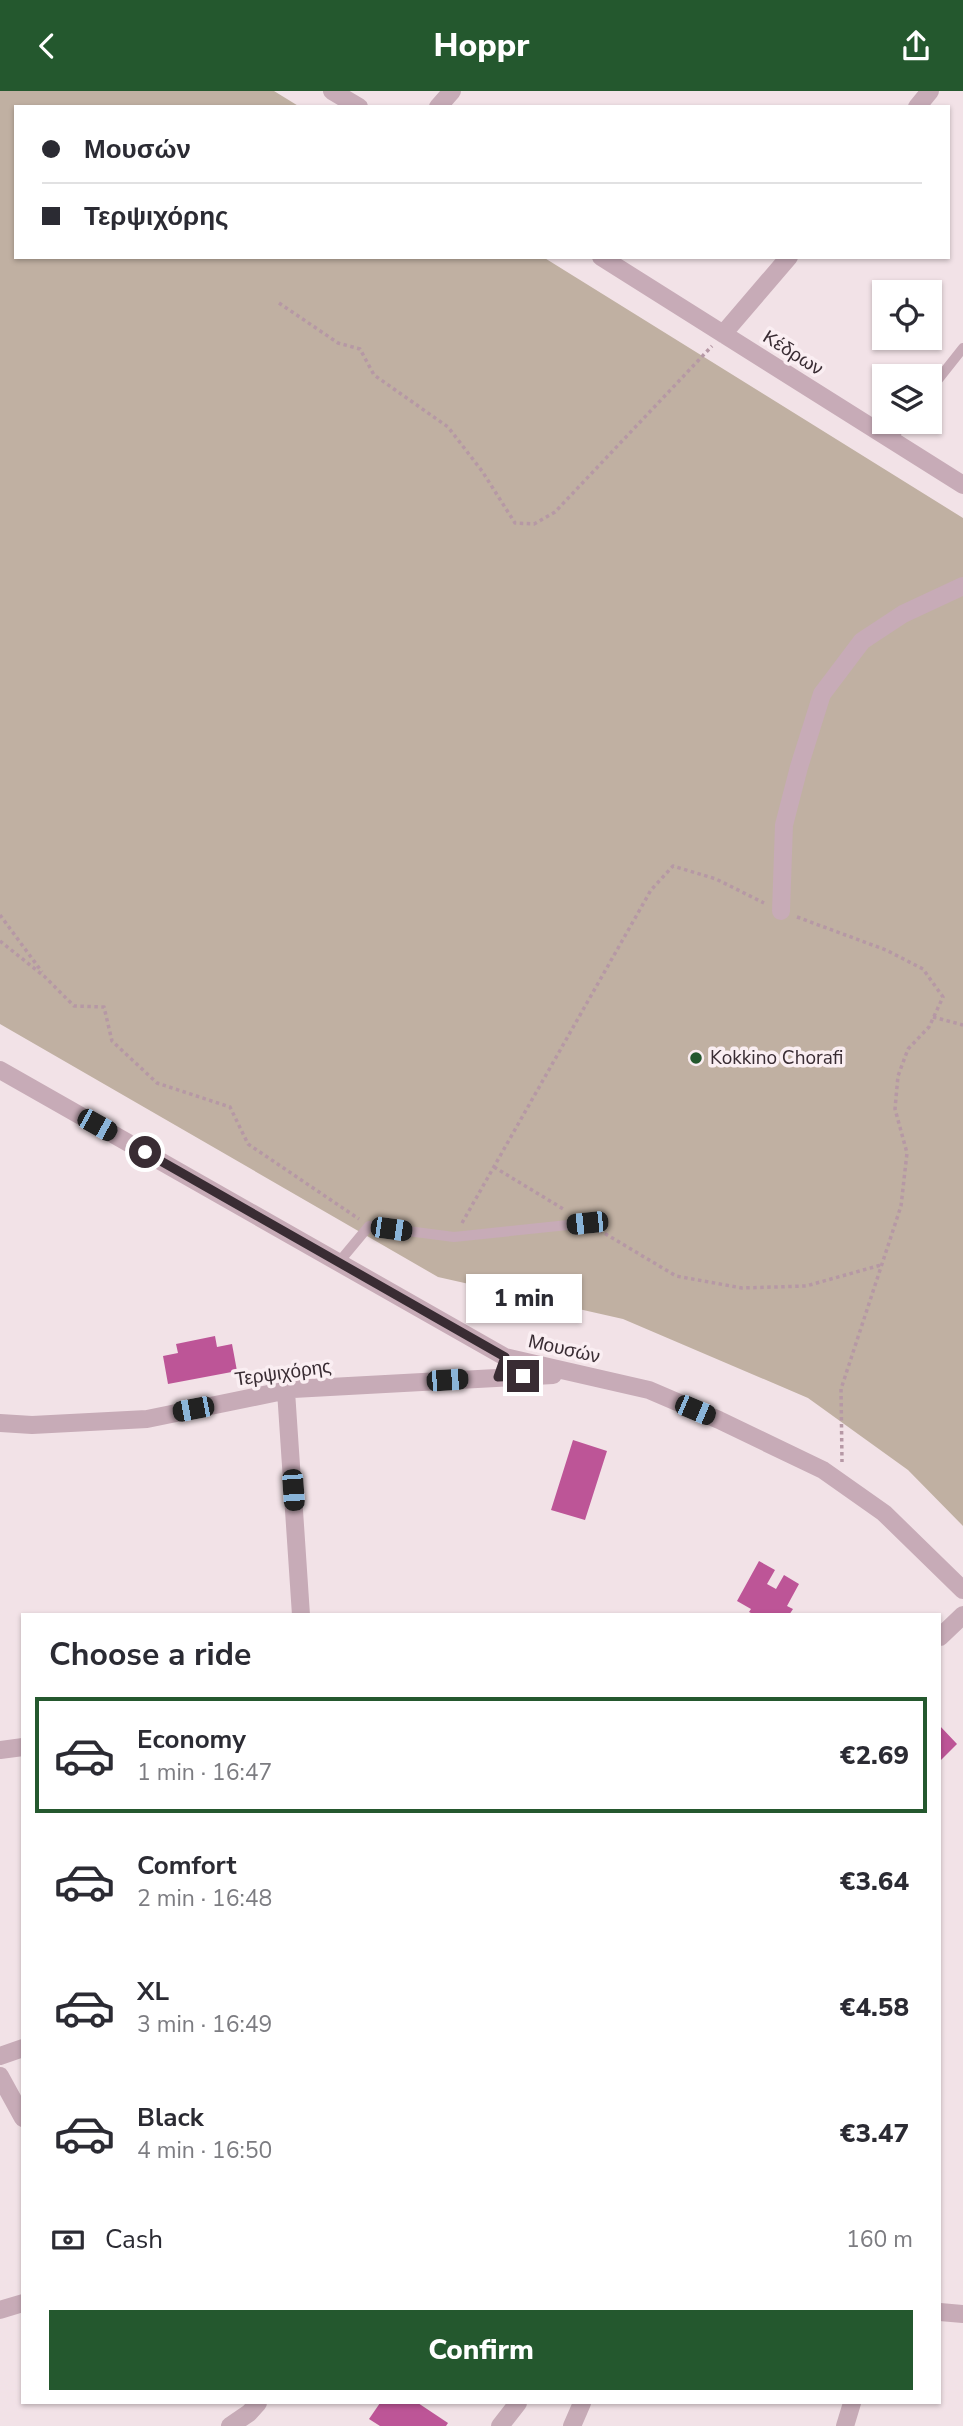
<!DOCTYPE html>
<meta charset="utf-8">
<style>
:root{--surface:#fff;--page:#f2f2f3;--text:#2b2b33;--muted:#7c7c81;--line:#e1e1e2;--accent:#24582e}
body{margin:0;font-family:"Nunito Sans",sans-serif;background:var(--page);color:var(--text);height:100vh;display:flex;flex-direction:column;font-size:26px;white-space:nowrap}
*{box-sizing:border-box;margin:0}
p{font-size:23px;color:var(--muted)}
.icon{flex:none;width:38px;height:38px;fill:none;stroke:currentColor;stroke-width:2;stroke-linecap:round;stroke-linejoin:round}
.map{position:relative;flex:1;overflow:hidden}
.details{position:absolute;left:21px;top:1522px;width:920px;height:791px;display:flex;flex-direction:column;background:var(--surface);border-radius:0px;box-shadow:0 2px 5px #0004}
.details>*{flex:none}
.hud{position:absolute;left:14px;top:14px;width:936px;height:154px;border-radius:0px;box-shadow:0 2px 5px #0004;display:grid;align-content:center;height:154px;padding:0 28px;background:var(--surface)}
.fabs{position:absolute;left:872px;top:189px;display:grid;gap:14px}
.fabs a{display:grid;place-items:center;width:70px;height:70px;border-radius:0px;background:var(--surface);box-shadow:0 2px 5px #0004;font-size:35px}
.end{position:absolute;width:32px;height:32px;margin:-16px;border:9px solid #392c33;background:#fff;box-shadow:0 0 0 4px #fff}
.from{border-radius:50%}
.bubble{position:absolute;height:49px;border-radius:0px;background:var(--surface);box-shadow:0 2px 5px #0004;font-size:23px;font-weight:800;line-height:49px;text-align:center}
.car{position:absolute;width:21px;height:42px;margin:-21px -10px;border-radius:9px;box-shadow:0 0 5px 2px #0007;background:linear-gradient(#222 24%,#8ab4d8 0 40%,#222 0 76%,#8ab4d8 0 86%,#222 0)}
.hud b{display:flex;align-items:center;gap:24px;height:66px;font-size:26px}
.hud b+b{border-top:2px solid var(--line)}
.hud i{width:18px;height:18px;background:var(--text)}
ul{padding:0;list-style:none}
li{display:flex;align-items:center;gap:21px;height:116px;margin:0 14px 10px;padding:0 14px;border:4px solid transparent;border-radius:0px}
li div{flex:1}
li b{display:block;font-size:26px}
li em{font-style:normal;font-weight:800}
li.active{border-color:var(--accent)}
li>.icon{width:63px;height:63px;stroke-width:1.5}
h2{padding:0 28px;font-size:32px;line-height:84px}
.pay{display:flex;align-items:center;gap:18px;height:77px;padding:0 28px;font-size:26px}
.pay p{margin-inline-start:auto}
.cta{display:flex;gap:14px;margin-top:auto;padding:14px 28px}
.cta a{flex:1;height:80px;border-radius:0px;background:var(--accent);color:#fff;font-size:28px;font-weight:800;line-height:80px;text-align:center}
header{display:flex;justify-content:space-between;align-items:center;height:91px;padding:0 28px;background:var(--accent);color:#fff;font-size:32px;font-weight:800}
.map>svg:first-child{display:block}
.green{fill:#c0b0a2}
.building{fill:#bd5597}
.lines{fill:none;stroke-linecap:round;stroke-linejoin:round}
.path{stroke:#b698a5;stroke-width:3.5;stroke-dasharray:3.5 3.5;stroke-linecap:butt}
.lane{stroke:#c7abb7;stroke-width:10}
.street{stroke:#c7abb7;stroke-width:18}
.route{stroke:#392c33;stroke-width:9}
.poi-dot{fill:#24582e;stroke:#faeef2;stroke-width:2.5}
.labels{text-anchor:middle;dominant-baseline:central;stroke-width:7;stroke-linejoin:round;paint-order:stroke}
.street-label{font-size:19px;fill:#392c33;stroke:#faeef2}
.poi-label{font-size:19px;fill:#392c33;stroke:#faeef2;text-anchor:start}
</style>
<header><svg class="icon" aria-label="back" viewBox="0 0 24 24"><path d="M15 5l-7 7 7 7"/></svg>Hoppr<svg class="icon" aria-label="share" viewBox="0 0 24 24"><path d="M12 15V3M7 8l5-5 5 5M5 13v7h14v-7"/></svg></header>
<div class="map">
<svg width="963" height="2335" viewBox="0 0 963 2335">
<rect width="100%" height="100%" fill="#f2e2e7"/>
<!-- green -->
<path class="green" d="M0,0H274L300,16H16V166H543L963,427V1435L908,1379L808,1307L623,1228L438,1186L0,933Z"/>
<!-- building -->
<path class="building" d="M215,1245L217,1256L232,1253L237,1280L168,1293L163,1265L178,1262L176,1253Z
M573,1349L607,1360L585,1429L551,1419Z
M759,1470L775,1479L767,1493L776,1498L784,1484L799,1493L787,1515L793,1518L789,1524H755L749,1521L751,1518L737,1510Z
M940,1635L957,1653L940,1670Z
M380,2312H418L448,2332L446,2335H380L369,2328Z"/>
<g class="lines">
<!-- path -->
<path class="path" d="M279,212L338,252L360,258L374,284L448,336L482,380L515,432L534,433L555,421L712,255
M0,824L42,881
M797,826L886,859L923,878L943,906L929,936L908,958L898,985L895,1018L907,1062L901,1115L841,1298L842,1371
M0,850L45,886L74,915L104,916L112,950L157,992L230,1016L248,1053L359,1128
M933,926L963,934
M494,1076L565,1119
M462,1132L651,799L673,775L716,788L764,812
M599,1139L676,1185L742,1197L806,1195L881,1174"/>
<!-- lane -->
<path class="lane" d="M929,300L963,257
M891,348L905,331
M339,1171L369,1135L454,1146L587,1132"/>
<!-- street -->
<path class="street" d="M332,0L359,16
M438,16L452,0
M917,16L930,0
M601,166L963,394
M723,243L789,166
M781,820L784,734L799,676L822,603L862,550L903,523L963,495
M0,979L505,1266L649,1299L719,1329L823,1379L884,1422L963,1499
M286,1300L301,1524
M0,1332L32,1334L147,1328L293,1298L553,1284
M940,1546L963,1524
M0,1659L23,1656
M0,1965L23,1957
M0,1985L23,2027
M0,2219L23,2212
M940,2221L963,2223
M230,2335L249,2322L258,2312
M500,2335L518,2312
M572,2335L582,2312
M845,2335L852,2312"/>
</g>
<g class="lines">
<!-- route -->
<path class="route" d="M145,1061L505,1266L498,1286L523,1285"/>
</g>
<!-- markers -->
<circle class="poi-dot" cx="696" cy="967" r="7"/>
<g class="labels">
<!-- street labels -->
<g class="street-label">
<text transform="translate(793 262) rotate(32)">Κέδρων</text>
<text transform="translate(564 1258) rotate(13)">Μουσών</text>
<text transform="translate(283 1282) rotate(-8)">Τερψιχόρης</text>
</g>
<!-- poi labels -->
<g class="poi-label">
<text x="710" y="967">Kokkino Chorafi</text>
</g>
</g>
</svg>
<div class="fabs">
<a><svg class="icon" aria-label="locate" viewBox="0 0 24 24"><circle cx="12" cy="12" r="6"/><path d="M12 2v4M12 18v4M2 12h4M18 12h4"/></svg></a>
<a><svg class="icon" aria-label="layers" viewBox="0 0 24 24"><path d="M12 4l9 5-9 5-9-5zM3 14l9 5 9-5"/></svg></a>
</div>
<i class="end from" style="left:145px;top:1061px"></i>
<i class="end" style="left:523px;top:1285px"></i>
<div class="bubble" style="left:466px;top:1183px;width:116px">1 min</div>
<i class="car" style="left:97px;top:1034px;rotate:119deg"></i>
<i class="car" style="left:587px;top:1132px;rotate:264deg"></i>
<i class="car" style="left:391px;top:1138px;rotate:98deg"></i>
<i class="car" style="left:447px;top:1289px;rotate:86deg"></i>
<i class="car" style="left:193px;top:1318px;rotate:259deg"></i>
<i class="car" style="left:695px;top:1319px;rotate:113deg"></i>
<i class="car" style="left:293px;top:1399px;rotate:176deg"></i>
<div class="hud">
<b><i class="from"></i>Μουσών</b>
<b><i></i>Τερψιχόρης</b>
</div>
<section class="details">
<h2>Choose a ride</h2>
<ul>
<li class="active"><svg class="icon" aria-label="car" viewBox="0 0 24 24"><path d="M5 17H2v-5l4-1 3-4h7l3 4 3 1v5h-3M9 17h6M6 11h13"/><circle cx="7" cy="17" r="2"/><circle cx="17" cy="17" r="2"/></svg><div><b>Economy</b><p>1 min · 16:47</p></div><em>€2.69</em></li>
<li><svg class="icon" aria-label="car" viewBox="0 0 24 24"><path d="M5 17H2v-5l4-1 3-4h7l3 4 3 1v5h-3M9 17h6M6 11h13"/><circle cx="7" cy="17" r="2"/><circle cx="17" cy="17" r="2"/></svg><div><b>Comfort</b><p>2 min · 16:48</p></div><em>€3.64</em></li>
<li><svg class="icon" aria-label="car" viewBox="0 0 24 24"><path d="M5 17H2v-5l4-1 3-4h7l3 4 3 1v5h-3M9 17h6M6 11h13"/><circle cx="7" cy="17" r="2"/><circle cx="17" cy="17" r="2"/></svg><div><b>XL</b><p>3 min · 16:49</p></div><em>€4.58</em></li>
<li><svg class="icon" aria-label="car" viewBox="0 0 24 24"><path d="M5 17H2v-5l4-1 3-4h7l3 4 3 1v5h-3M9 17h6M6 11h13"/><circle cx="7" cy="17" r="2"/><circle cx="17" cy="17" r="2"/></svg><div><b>Black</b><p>4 min · 16:50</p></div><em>€3.47</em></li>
</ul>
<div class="pay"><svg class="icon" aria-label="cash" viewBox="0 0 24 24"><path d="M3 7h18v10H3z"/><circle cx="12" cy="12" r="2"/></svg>Cash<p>160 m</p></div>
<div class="cta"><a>Confirm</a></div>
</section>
</div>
